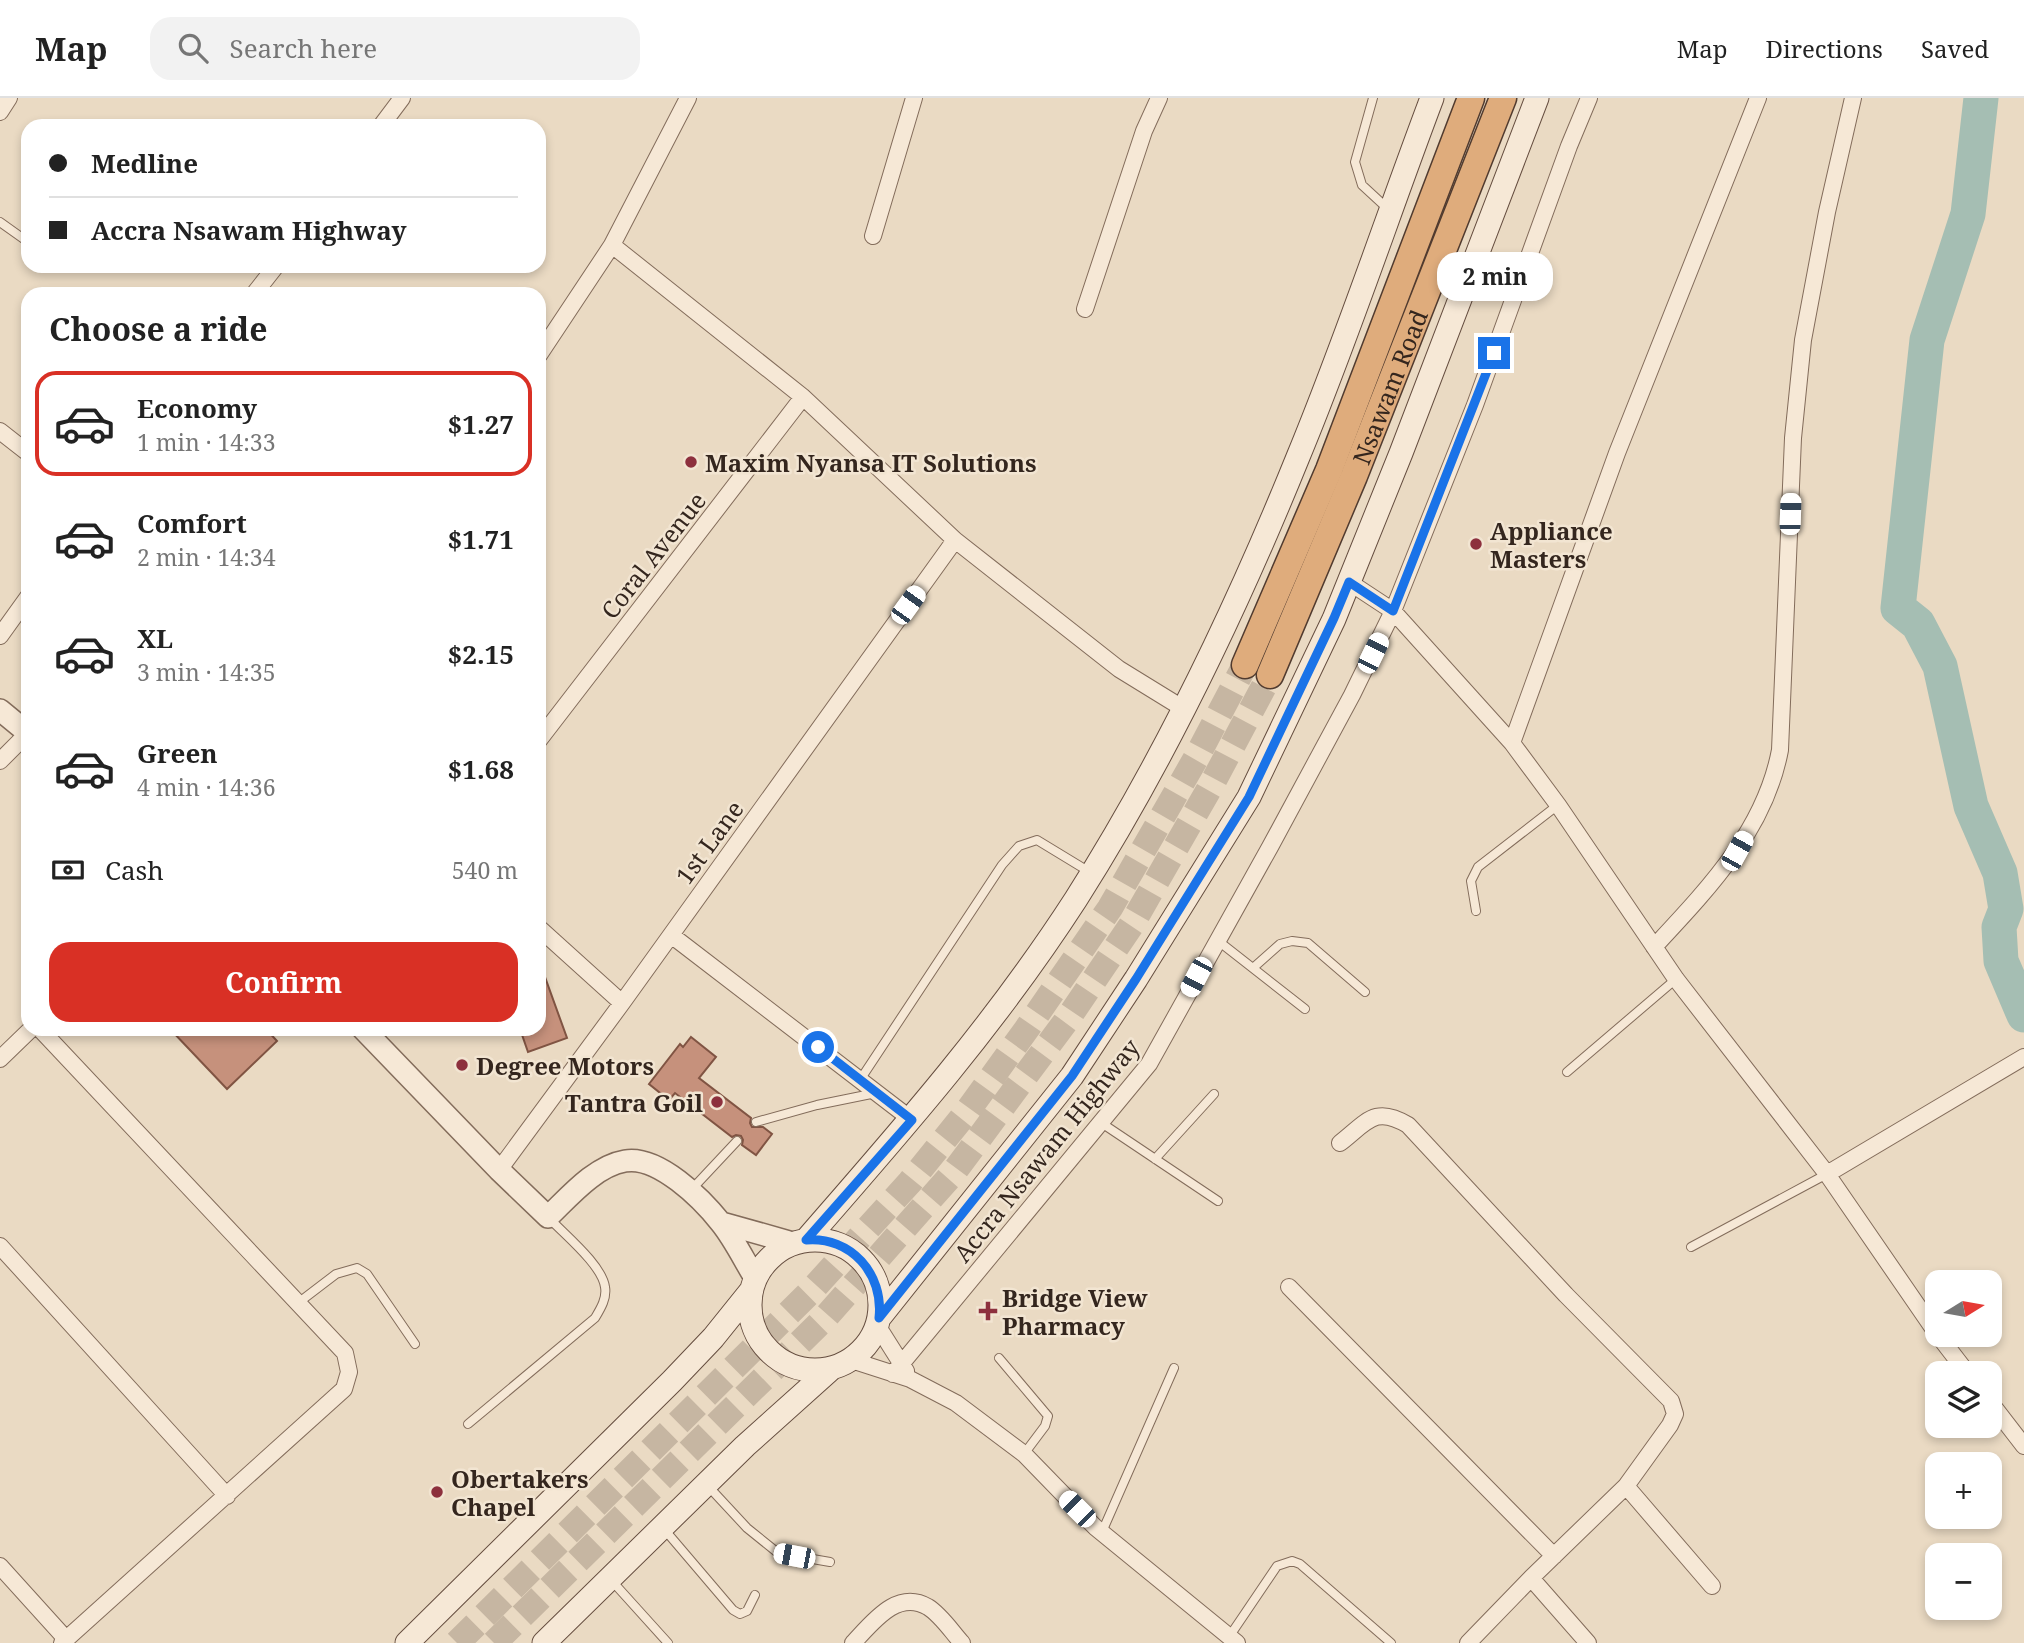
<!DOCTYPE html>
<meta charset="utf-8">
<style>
:root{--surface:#fff;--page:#f2f2f2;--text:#222;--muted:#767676;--line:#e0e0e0;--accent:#d93025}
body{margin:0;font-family:"Noto Serif",serif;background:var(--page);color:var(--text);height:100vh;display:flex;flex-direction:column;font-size:26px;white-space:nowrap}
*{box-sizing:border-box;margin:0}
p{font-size:23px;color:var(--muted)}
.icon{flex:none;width:38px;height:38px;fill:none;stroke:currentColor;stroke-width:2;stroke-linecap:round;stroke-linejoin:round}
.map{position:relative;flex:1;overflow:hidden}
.side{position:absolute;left:21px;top:189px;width:525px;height:749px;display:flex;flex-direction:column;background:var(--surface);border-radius:21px;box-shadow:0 4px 10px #0003}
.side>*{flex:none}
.top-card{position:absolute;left:21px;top:21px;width:525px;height:154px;border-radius:21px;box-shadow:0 4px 10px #0003;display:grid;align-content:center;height:154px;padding:0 28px;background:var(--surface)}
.needle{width:46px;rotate:79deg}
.fabs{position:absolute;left:1925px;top:1172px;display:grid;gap:14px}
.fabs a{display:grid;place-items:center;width:77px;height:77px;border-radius:14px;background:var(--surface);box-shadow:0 4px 10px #0003;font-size:35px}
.end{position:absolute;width:32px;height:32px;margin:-16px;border:9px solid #1a73e8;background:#fff;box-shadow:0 0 0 4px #fff}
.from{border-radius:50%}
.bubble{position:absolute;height:49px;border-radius:21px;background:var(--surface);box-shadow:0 4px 10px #0003;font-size:23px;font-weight:700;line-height:49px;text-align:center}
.car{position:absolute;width:21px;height:42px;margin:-21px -10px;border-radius:9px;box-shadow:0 0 5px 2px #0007;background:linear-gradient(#fff 24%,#345 0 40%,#fff 0 76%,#345 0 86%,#fff 0)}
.top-card b{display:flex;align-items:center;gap:24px;height:66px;font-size:26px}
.top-card b+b{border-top:2px solid var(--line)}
.top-card i{width:18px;height:18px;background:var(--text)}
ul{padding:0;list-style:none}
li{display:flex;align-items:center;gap:21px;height:105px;margin:0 14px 10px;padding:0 14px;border:4px solid transparent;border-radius:21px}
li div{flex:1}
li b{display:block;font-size:26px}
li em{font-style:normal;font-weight:700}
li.current{border-color:var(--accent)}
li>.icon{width:63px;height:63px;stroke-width:1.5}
h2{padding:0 28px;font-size:32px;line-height:84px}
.pay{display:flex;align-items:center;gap:18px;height:77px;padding:0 28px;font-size:26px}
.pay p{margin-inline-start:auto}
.cta{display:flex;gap:14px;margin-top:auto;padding:14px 28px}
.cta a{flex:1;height:80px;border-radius:21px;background:var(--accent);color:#fff;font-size:28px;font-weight:700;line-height:80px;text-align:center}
header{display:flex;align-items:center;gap:42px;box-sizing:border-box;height:98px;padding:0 35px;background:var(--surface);border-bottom:2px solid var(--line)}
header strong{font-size:33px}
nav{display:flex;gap:38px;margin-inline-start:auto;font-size:24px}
.search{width:490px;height:63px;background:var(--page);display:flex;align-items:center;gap:18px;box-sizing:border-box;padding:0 24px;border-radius:21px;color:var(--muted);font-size:26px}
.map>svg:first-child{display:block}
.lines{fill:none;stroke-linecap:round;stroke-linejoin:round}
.river{stroke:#a5beb3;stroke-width:35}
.building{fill:#c6917c;stroke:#805443;stroke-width:2}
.trunk-tunnel{stroke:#c6b6a2;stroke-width:26;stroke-dasharray:26 13;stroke-linecap:butt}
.service-casing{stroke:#836c5b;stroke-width:10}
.minor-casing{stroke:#836c5b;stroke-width:18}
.tertiary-casing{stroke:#836c5b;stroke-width:24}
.secondary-casing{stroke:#654d3f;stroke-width:25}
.trunk-casing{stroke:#513b2f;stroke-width:29}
.service{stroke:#f6e8d6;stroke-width:8}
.minor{stroke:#f6e8d6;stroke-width:16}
.tertiary{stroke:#f6e8d6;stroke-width:21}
.secondary{stroke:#f6e8d6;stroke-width:23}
.trunk{stroke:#dfac7c;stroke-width:26}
.route{stroke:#1a73e8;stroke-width:9}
.poi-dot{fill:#8d303d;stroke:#f2e5d2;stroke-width:2.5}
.labels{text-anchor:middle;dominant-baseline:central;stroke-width:5;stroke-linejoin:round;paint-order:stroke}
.street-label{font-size:24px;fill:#34261e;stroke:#f2e5d2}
.poi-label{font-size:24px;font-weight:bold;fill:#34261e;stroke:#f2e5d2;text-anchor:start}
</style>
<header>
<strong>Map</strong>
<div class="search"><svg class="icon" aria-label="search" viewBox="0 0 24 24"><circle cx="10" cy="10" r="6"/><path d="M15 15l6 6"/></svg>Search here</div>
<nav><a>Map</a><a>Directions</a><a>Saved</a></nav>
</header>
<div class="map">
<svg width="2024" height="1545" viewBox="0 0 2024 1545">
<rect width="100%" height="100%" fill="#eadac3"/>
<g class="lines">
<!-- river -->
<path class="river" d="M1981,0L1968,116L1927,242L1898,510L1918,526L1940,568L1971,708L2000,775L2006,811L1999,829L2001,863L2024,917"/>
</g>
<!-- building -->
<path class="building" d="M539,868H541L567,940L528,954L520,931H539Z
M170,931H266L277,943L227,991Z
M691,939L716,959L699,980L751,1020L750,1025L752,1029H763L772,1036L756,1057L742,1047L743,1042L741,1038L736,1037L732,1039L675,995L669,1002L649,986L680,946L683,949Z"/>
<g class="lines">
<!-- trunk-tunnel -->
<path class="trunk-tunnel" d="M457,1545L811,1193L910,1084L969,1011L1026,932L1110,810L1196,660L1245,567
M494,1545L825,1220L954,1074L1069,919L1132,826L1212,686L1270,577"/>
<defs>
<path id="service" d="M1373,0L1355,64L1362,87L1388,111
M0,124L28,144
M1476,813L1471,783L1478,769L1558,707
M1217,842L1305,911
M1253,870L1280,846L1292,843L1308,845L1365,894
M1567,974L1676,881
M860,982L1002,767L1019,748L1037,742L1088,773
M756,1024L817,1007L876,995
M1100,1024L1218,1103
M1155,1061L1214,996
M692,1091L737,1043
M1691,1149L1827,1076
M298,1205L336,1176L357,1170L367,1176L415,1246
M999,1260L1048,1318L1045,1328L1024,1356
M468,1326L595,1220C601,1210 607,1200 605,1189C602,1167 565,1137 550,1121
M708,1388L747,1430L778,1455L830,1464
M664,1431L733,1512L740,1516L747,1513L755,1497
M1102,1434L1174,1270
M612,1483L668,1545
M1229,1539L1277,1468L1292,1463L1300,1466L1391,1545"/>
<path id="minor" d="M0,14L9,0
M381,28L402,0
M873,138L914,0
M612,147L803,299L955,442L1119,571L1184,611
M254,196L276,168
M1085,211L1144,33L1159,0
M539,257L612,147L688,0
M0,333L28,355
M1349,484L1393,513L1512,645L1558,707L1676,881L1827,1076L1937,1236
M0,538L28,499
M539,642L803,299
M1512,645L1617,355L1758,0
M0,663L28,635
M539,830L622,905
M671,837L912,1022
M1654,849C1708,791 1765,732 1780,652L1793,340L1803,242L1827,114L1853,0
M40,931L345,1255L349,1274L344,1291L62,1545
M0,961L31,931
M1340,1045C1367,1024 1375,1007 1408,1027L1566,1197L1671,1303L1675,1316L1670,1327L1626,1388L1531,1480L1468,1545
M499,1072L622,905L955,442
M1827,1076L2024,959
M0,1148L227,1398
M1289,1189L1554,1458
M877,1227L906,1273
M1938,1237L1968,1276
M851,1262L910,1281L956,1305L1024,1356L1095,1429L1237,1545
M893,1276L1149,966L1270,749L1352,597L1393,513L1475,307L1569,48L1589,0
M1990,1304L2024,1348
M1626,1388L1712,1488
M0,1468L66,1541
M1531,1480L1588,1545
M853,1545C873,1524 897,1491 928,1509C941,1517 952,1534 962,1545"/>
<path id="tertiary" d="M0,612L28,635
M363,931L499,1072L548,1119C569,1099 595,1068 625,1063C658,1057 702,1101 721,1125C734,1141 744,1162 755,1180
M722,1125L793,1145"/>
<path id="secondary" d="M750 1207a65 65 0 1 1 130 0a65 65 0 1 1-130 0Z
M806,1142C903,1031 996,925 1076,801C1165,661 1236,512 1298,359C1347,241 1387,119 1432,0
M879,1220L1072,978L1136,881L1249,699L1334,521L1401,355L1537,0
M407,1545L672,1283L713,1240L750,1194
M544,1545L745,1348L832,1270"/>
<g id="trunk">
<path d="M1245,567L1329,372L1471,0"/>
<path id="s1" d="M1270,577L1354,378L1503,0"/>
</g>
</defs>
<!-- service casing -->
<use href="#service" class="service-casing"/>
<!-- minor casing -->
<use href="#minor" class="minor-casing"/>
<!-- tertiary casing -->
<use href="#tertiary" class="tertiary-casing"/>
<!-- secondary casing -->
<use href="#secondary" class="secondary-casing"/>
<!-- trunk casing -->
<use href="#trunk" class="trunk-casing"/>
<!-- service -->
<use href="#service" class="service"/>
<!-- minor -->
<use href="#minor" class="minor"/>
<!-- tertiary -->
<use href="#tertiary" class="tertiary"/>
<!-- secondary -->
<use href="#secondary" class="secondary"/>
<!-- trunk -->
<use href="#trunk" class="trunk"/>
</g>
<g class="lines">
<!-- route -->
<path class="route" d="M818,949L912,1022L806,1142C851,1138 884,1176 879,1220L1072,978L1136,881L1249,699L1334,520L1349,484L1393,513L1494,255"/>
</g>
<!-- markers -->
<g class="poi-dot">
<circle cx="691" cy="364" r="7"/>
<circle cx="1476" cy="446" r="7"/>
<circle cx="462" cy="967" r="7"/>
<circle cx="717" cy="1004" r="7"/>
<path d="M984.5 1202.5h7v7h7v7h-7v7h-7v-7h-7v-7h7z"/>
<circle cx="437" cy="1394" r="7"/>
</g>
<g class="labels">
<!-- street labels -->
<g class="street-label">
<text stroke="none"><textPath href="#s1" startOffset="312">Nsawam Road</textPath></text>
<text transform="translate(653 457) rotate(-52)">Coral Avenue</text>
<text transform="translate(709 744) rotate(-54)">1st Lane</text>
<text transform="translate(1046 1052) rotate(-51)">Accra Nsawam Highway</text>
</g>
<!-- poi labels -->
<g class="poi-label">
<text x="705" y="364">Maxim Nyansa IT Solutions</text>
<text x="1490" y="432">Appliance<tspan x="1490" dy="28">Masters</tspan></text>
<text x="476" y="967">Degree Motors</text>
<text x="703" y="1004" text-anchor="end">Tantra Goil</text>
<text x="1002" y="1199">Bridge View<tspan x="1002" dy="28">Pharmacy</tspan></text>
<text x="451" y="1380">Obertakers<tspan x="451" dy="28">Chapel</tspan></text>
</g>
</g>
</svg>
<div class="fabs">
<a><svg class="needle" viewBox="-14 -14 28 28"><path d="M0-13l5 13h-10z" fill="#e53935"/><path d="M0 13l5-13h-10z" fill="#767676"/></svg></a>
<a><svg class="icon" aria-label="layers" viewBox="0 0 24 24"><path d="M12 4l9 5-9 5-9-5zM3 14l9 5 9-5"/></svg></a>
<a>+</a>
<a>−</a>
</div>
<i class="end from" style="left:818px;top:949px"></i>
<i class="end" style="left:1494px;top:255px"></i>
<div class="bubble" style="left:1437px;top:154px;width:116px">2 min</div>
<i class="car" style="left:1790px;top:416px;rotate:2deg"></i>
<i class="car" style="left:908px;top:507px;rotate:36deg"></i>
<i class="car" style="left:1373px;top:555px;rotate:26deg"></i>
<i class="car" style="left:1737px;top:753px;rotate:29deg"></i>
<i class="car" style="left:1196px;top:879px;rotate:208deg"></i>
<i class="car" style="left:1077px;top:1411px;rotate:315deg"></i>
<i class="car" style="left:794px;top:1458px;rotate:281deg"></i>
<div class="top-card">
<b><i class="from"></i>Medline</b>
<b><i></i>Accra Nsawam Highway</b>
</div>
<section class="side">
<h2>Choose a ride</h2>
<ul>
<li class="current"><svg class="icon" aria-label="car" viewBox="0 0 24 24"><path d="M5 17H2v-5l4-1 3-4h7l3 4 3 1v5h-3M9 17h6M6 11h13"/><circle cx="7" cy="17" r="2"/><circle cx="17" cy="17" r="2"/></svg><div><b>Economy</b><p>1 min · 14:33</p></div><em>$1.27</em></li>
<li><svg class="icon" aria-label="car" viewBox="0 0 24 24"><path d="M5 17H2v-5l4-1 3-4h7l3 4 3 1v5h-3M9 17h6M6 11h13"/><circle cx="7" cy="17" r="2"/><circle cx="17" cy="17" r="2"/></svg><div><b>Comfort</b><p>2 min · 14:34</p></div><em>$1.71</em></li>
<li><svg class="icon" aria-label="car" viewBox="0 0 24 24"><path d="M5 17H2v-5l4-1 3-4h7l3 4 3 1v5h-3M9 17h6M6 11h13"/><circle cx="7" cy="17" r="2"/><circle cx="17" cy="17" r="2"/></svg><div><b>XL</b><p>3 min · 14:35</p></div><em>$2.15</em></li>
<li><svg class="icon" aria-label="car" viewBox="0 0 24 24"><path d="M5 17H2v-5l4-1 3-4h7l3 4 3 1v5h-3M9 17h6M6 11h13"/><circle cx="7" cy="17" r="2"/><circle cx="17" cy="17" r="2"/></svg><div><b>Green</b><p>4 min · 14:36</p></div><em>$1.68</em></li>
</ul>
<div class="pay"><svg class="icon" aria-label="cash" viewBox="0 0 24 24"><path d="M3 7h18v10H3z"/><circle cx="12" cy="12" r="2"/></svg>Cash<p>540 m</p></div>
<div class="cta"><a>Confirm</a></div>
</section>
</div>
